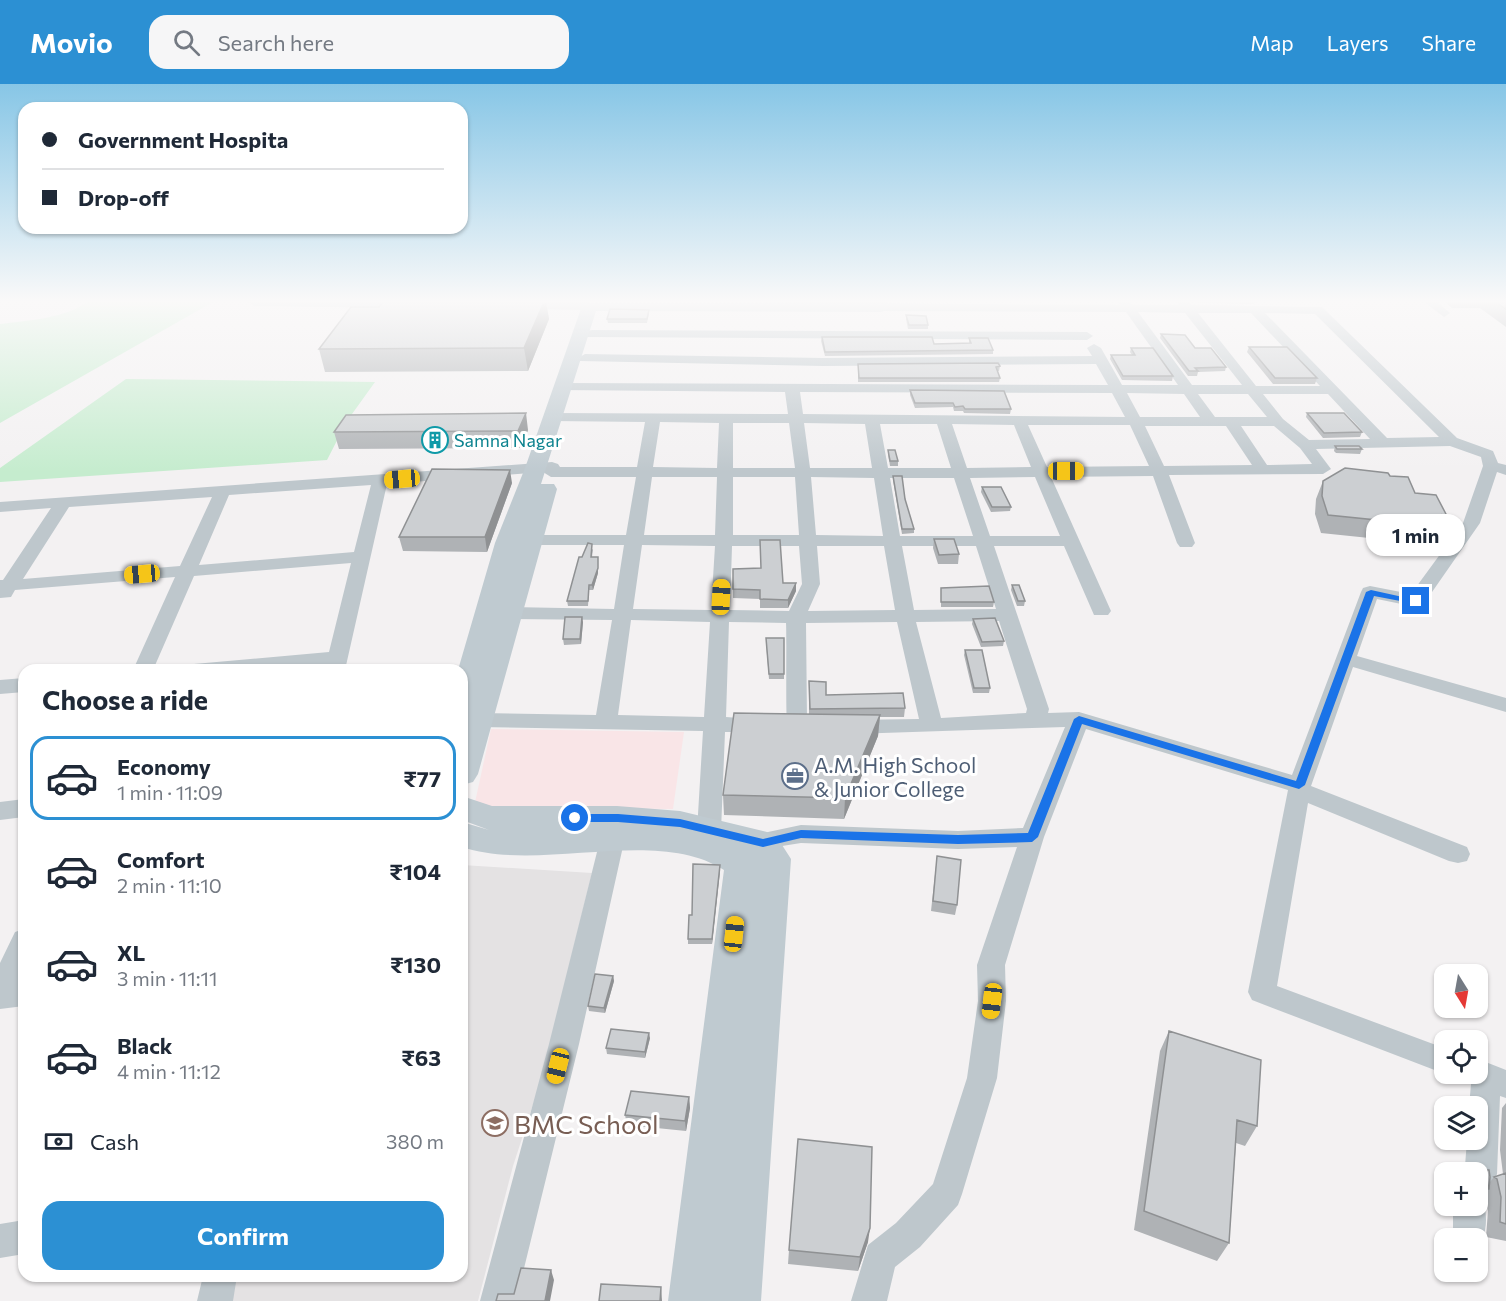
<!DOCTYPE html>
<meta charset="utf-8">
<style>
:root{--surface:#fff;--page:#f6f6f7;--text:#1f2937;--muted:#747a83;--line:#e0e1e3;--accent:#2c90d3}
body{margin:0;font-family:Commissioner,sans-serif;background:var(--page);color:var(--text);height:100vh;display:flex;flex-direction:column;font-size:22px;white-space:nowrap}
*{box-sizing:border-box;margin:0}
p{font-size:20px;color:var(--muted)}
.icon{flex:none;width:33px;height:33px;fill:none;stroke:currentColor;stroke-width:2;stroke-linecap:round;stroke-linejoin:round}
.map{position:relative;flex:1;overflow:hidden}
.details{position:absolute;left:18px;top:580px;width:450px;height:618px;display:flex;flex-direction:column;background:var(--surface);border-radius:18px;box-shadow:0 2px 4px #0004}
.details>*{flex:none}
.hud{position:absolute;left:18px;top:18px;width:450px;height:132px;border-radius:18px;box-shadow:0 2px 4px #0004;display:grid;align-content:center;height:132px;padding:0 24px;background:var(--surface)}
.needle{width:39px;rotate:169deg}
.buttons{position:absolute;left:1434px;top:880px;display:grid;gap:12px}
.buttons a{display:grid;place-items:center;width:54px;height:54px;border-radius:12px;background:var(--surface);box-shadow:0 2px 4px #0004;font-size:30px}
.end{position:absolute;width:27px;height:27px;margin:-14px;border:8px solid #1a73e8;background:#fff;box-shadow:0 0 0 3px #fff}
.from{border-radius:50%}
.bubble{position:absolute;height:42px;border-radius:18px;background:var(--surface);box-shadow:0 2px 4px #0004;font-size:20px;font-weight:700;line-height:42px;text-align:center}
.car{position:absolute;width:18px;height:36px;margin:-18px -9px;border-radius:8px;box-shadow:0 0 4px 2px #0007;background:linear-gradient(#f5c518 24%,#345 0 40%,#f5c518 0 76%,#345 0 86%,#f5c518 0)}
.hud b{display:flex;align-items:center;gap:21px;height:57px;font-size:22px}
.hud b+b{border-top:2px solid var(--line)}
.hud i{width:15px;height:15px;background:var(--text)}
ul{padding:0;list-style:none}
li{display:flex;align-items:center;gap:18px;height:84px;margin:0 12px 9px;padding:0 12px;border:3px solid transparent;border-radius:18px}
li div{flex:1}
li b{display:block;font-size:22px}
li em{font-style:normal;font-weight:700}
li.selected{border-color:var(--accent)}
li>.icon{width:54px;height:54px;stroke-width:1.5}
h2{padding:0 24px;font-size:27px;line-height:72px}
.pay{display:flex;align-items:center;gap:15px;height:66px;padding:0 24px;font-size:22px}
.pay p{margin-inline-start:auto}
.button{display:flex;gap:12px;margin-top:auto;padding:12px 24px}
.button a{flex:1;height:69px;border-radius:18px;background:var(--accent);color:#fff;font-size:24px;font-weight:700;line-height:69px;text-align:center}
header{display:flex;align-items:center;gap:36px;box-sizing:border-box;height:84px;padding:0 30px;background:var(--accent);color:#fff}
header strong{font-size:28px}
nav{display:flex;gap:33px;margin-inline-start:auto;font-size:21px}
.search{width:420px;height:54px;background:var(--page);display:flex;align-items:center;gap:15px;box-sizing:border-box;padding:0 21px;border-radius:18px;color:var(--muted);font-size:22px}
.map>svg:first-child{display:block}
.education{fill:#e4e2e3}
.medical{fill:#f9e5e7}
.green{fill:#c5ecce}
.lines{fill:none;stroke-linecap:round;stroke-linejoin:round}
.street{fill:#bec7cc;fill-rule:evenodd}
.secondary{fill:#bfcad0;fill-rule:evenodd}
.wall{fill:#afb2b5}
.shaded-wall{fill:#8f9193}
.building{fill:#cccfd2;stroke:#8f9193;stroke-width:1.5}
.route{fill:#1a73e8}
.labels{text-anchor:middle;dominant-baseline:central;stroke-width:6;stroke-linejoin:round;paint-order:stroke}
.far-culture-label{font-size:18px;fill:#0d838f;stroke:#fff;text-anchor:start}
.service-label{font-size:21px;fill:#4e5e75;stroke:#fff;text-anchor:start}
.near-education-label{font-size:26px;fill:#785e54;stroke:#fff;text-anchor:start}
</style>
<header>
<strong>Movio</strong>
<div class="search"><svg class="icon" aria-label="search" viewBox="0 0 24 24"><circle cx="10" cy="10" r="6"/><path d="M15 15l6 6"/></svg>Search here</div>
<nav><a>Map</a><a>Layers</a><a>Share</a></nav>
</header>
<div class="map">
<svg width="1506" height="1217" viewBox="0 0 1506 1217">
<rect width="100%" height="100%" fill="#f3f1f2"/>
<!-- education -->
<path class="education" d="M462,781L592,789L541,996L513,1082L478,1217H221L226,1193L462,1192Z"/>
<!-- medical -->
<path class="medical" d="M491,645L684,648L673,725L474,723Z"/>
<!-- green -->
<path class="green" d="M87,218H213L0,339V240C25,237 67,234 87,218Z
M126,295L375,298L347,337L327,376L0,398V384Z"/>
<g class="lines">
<!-- street -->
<path class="street" d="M248,218H414L415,220L409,224L254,222Z
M514,218H589L595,222L589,226L518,225L512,221Z
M1118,218H1130L1133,221H1179L1177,218H1189L1192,221L1322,223L1457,354L1493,367L1498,379L1506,381V391L1497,388L1480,439L1423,521L1416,523L1377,515L1357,572L1506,614V628L1353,583L1311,702L1467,763L1470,770L1467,777L1458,779L1449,777L1308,719L1277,902L1444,964L1445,990L1252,916L1248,908L1288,706L1086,645L1044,753L1005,881L1006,917L997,994L962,1110L958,1121L920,1163L895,1183L887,1217H851L868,1161L896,1139L933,1100L967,994L978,917L977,881L1017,763L958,765L801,759L782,762L751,775L742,773L739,766L742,759L768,748L801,741L958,747L1023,744L1065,643L852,650L844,648L841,643L844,638L852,636L919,635L897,538L806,539L807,636L820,638L823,643L820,648L812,650L788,648C785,642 787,554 786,539L729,538L726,633L767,636L770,641L767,646L759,648H725L721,747L718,753L709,756L700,753L697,747L703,647L478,643L470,641L467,636L470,631L478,629L596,631L612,536L510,535L503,533L500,529L503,525L510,523L614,525L624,461H531L525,460L522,456L525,452L531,451H626L636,393H551L543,388L387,400L345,586H325L326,581L264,586H184L187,581L194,580L329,568L351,479L194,492L153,586H133L175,493L15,506L11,513L0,514V496H3L51,424L0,428V418L552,378L558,380L560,383H637L645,338L552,337L545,333L552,329L788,330L785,308L558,306L556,303L563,299L1108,301L1096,280L823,282L580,277L578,274L585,270L823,274L1092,272L1087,264L1094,260L1101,264L1122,301H1178L1126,228L881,227L875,223L881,219L1120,221ZM1138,228L1185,229L1242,301H1192ZM1198,229H1251L1320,302H1256ZM1265,229L1315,230L1439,353L1387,354ZM800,308L1112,309L1125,333L803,330ZM1127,309L1184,310L1200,333H1140ZM1198,310H1248L1267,333H1215ZM1263,310H1328L1370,355L1309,356L1283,335ZM660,338L719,339L717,384L653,383ZM733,339H789L795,384H733ZM804,339L865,340L872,384H810ZM880,340H937L951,384H888ZM952,340L1014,341L1031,383L967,384ZM1028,341H1130L1149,382L1047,383ZM1145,342H1226L1252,381L1164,382ZM1241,342H1274L1300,364L1312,380L1267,381ZM1450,362L1481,373L1483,382L1463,439L1411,510L1370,502L1363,504L1361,508L1292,691L1079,628L1048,629L1049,625L994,462H1064L1094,531H1108L1111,527L1051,393L1153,392L1177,459L1180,463H1192L1195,459L1169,391L1323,390L1331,385L1316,365ZM652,393H717L715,451H644ZM733,393H795L799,451H733ZM811,393L874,394L883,452L816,451ZM1035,393L1060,452H990L970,394ZM890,394H954L973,452H900ZM371,401L354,468L199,481L229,411ZM212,413L180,482L23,495L69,423ZM642,461L715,462L711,526L633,525ZM732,462H799L802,500L789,527L730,526ZM817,462H884L895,526L808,527L820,500ZM902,462H976L996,525L914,526ZM631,536L710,538L704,633L618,631ZM999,537L1027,625L1026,629L941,634L916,538Z
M1424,218H1437L1450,229L1444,233Z
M592,246L1087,248L1093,252L1087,256L587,253L586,250L587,247Z
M24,594V608L0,610V596Z
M24,715V733L0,736V718Z
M616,731L624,734L628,740L579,960L516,1217H480L549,960L604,740L608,734Z
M24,845V887L19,899L24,898V922L0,925V879L15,848Z
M1478,975L1506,986V1014L1500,1012L1497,1090L1492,1101L1478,1106V1089H1462L1465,1082L1467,1056H1478V1023H1469L1471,1000L1467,999L1464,990H1478Z
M1478,1109L1481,1110C1487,1126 1488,1141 1482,1157L1478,1159V1155H1457L1453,1145V1122H1478Z
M24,1136V1170L0,1174V1140Z
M203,1192H237L233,1217H197Z"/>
<!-- secondary -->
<path class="secondary" d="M888,218L889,223L887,226L881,228L596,227L541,400H554L557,405L478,690L473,698L462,701V640L464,633H462V586H458L495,459L525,384L583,219Z
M462,712L492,722H617L680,727L775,750L791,775L761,1217H668L724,786C656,742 540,789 462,763V738L489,746L462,736Z"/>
</g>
<!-- wall -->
<path class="wall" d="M383,218H546L549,235L528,287L325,288L319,265L379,223Z
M1198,218H1255L1254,220L1199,219Z
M1445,218H1506V243L1480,224H1452Z
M649,229L647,239H608L607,235Z
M906,231L928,241V245H908L906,235Z
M1161,250L1195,264L1226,283L1225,287L1198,288L1197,292H1188L1160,254Z
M822,253L934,260L969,259V254L993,266V270L825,272L821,257Z
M1249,263L1317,294L1315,300H1273L1247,268Z
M1131,264L1173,292L1172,297L1122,296L1110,275L1111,271H1132L1130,268Z
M858,280L1000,282L999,287H997L1000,294L999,298H858Z
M910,306L1011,325L1010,330L964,329L963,327H954L953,323L915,324L910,311Z
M1307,329L1362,348L1360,353L1323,354L1306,333Z
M528,346L521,364L339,365L334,348Z
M1335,362L1362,365L1360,370L1336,369L1334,367Z
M888,366L898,377V382H890L888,370Z
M893,392L914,445V449L902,450L893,396Z
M1390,392L1447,432L1444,440L1446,443L1437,461L1321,449L1315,430L1316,415L1323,397Z
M512,399L487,468L403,467L399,453Z
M982,403L1011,423L1010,427L991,428L981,408Z
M934,455L959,470L958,480H938L933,464Z
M593,465L592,473L598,477V489L593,506H589L588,522H568L567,517L582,473Z
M733,485L783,499H796V507L788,524H760V515L733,514Z
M1012,501L1025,517L1024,522H1017L1011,506Z
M941,504L994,518L993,523H941Z
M973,535L1004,557L1003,562L981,563L972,540Z
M583,538L581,560L564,561L563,555Z
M784,554V595H769L766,559Z
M965,566L990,604L989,609H973L964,571Z
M809,597L826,611L905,624L904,633H880L878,652L844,735L724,731L723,711L809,630Z
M937,772L957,821L955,831L931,827Z
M720,781L712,860H688V855L692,831Z
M613,892L614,897L605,929L589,927L588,922Z
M1169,947L1257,1042L1245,1062L1236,1059L1229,1159L1217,1177L1134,1146L1160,967Z
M650,954L645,974L607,970L606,964Z
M689,1013L690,1024L686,1047L627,1041L625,1031Z
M1506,1019V1157L1486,1153L1488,1127L1484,1111L1478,1118V1096L1487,1086L1490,1098L1494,1093L1503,1090L1500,1066L1502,1024Z
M868,1158L858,1187L788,1180L789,1166Z"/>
<!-- shaded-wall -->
<path class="shaded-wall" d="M544,218H546L549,235L528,287L524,264Z
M526,329L528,346L521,364L518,347Z
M510,386L512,399L487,468L485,453Z
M598,473V489L593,506L592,501Z
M796,499V507L788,524V516Z
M582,533L583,538L581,560L580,555Z
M880,631L878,652L844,735L845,714Z
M720,781V787L712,860V855Z
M613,892L614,897L605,929L604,924Z
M649,949L650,954L645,974V968Z
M689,1013L690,1024L686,1047L685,1037Z
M870,1144L868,1158L858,1187L860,1173Z
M551,1186L554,1196L550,1217H545Z
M661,1203L662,1217H660Z"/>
<!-- building -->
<path class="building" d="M383,218H544L524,264L319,265L351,223H379Z
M1495,218H1506V225Z
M610,225L649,226L647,235H607Z
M906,231L926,232L928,241H909Z
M1161,250L1185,251L1195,264H1211L1226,283L1195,284L1198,287H1189Z
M822,253H932L934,260L971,259L969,254H988L993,266L825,268Z
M1249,263H1287L1317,294H1275Z
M1131,264H1153L1173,292H1123L1111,271H1135Z
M998,279L1000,282L996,283L1000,294H859L858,280Z
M910,306L1004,307L1011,325H965L963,322L955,323L953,319H915Z
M526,329L518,347L334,348L346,331Z
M1307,329H1344L1362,348L1324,349Z
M1335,362H1359L1362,365H1337Z
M888,366H895L898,377H890Z
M1345,384L1388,389L1390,392L1408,393L1415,409L1436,411L1447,432L1443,431L1446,436H1442L1446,443L1328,431L1322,412L1323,397Z
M432,385L510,386L485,453H399Z
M893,392H902L905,415L914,445H902Z
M982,403H1001L1011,423H992Z
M934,455H954L959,470L939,471Z
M760,456H780L783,499H796L788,516L760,515V506L733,505V485L761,484Z
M588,459L592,460L591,473H598V484L592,501H589L588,517H567L579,473H582Z
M1012,501H1019L1025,517H1018Z
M989,502L994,518H941V504Z
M565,533H582L580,555H563Z
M995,534L1004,557L982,558L973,535Z
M766,554H784V590H769Z
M965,566H982L990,604H974Z
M809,597L826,598V611L903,609L905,624L810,625Z
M734,629L880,631L845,714L723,711Z
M937,772L961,776L957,821L933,817Z
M693,780L720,781L712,855H688L689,831H692Z
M595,890L613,892L604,924L588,922Z
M611,945L649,949L645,968L606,964Z
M1169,947L1261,976L1257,1042L1237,1036L1229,1159L1144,1127Z
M631,1007L689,1013L685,1037L625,1031Z
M798,1055L872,1063L870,1144L860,1173L789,1166Z
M1487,1086H1489L1490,1093L1489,1105H1488Z
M1506,1089V1140L1500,1138L1501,1113L1497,1095L1494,1093Z
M521,1184L551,1186L545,1217H496L498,1210H514Z
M601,1200L661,1203L660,1217H599Z"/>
<!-- sky -->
<linearGradient id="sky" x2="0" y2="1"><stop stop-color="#87c6e6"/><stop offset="0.56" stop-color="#faf9f9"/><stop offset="1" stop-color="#faf9f9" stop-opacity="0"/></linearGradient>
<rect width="1506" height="388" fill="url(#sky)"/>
<!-- route -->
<path class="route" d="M1371,506L1421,517L1416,520L1374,512L1305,701L1299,705L1082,640L1038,753L1032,758L958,760L801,754L763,763L680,743L618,738H575L570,734L575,730H618L680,735L763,755L801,746L958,751L1028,749L1074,635L1079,632L1296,697L1366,508Z"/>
<!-- icons -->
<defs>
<symbol id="building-ring" viewBox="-11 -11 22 22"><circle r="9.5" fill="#fff" stroke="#0f9aa8" stroke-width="1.5"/><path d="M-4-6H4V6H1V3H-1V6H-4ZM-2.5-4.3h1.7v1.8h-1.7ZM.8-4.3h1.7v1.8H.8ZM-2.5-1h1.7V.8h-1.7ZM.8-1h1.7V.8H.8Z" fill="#0f9aa8"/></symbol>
<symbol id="office-ring" viewBox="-11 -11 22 22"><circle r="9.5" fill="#fff" stroke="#5c6f8a" stroke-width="1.5"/><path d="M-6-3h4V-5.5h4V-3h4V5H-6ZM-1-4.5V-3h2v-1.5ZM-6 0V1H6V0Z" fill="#5c6f8a"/></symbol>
<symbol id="school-ring" viewBox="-11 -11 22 22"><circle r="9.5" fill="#fff" stroke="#8d6e63" stroke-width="1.5"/><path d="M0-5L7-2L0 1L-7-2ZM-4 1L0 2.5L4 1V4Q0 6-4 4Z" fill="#8d6e63"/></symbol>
</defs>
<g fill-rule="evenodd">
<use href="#building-ring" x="420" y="341" width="30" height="30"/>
<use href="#office-ring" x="780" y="677" width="30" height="30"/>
<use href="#school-ring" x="480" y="1024" width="30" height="30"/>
</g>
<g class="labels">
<!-- far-culture labels -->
<g class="far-culture-label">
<text x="454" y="356">Samna Nagar</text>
</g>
<!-- service labels -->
<g class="service-label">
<text x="814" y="680">A.M. High School<tspan x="814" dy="24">&amp; Junior College</tspan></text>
</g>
<!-- near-education labels -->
<g class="near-education-label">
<text x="514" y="1039">BMC School</text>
</g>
</g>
</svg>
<div class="buttons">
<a><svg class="needle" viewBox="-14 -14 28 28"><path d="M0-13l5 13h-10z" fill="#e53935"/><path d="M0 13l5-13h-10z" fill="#747a83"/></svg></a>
<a><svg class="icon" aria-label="locate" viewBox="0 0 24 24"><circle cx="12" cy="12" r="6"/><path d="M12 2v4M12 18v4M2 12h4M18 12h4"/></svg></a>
<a><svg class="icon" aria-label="layers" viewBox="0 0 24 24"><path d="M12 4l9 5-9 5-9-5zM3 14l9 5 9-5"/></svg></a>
<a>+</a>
<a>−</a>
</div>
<i class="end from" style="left:575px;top:734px"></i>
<i class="end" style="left:1416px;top:517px"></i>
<div class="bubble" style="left:1366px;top:430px;width:99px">1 min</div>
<i class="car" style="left:1066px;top:387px;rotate:90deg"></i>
<i class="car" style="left:402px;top:395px;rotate:265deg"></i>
<i class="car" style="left:142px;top:490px;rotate:265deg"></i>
<i class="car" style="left:721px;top:513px;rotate:3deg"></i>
<i class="car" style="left:734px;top:850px;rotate:6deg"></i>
<i class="car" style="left:992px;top:917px;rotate:187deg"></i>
<i class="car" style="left:558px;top:982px;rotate:194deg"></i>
<div class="hud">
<b><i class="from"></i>Government Hospita</b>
<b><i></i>Drop-off</b>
</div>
<section class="details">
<h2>Choose a ride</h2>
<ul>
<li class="selected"><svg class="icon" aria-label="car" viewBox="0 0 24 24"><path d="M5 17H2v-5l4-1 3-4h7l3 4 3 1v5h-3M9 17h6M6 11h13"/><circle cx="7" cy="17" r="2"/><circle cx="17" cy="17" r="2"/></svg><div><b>Economy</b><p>1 min · 11:09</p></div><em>₹77</em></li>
<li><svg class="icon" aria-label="car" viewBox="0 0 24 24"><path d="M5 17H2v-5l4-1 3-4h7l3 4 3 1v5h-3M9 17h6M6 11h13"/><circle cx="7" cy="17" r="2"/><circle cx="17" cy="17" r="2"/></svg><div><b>Comfort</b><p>2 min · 11:10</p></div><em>₹104</em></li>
<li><svg class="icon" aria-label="car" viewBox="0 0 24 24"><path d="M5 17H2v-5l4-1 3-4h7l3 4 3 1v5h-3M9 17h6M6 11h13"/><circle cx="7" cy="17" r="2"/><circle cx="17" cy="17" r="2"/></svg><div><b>XL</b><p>3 min · 11:11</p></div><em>₹130</em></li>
<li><svg class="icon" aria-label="car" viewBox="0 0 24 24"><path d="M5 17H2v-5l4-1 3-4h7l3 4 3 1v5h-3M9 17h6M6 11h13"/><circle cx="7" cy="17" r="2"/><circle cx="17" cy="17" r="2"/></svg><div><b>Black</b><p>4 min · 11:12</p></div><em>₹63</em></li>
</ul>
<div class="pay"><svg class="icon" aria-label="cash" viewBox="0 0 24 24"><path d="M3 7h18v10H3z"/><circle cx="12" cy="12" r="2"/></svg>Cash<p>380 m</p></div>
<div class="button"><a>Confirm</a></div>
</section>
</div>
